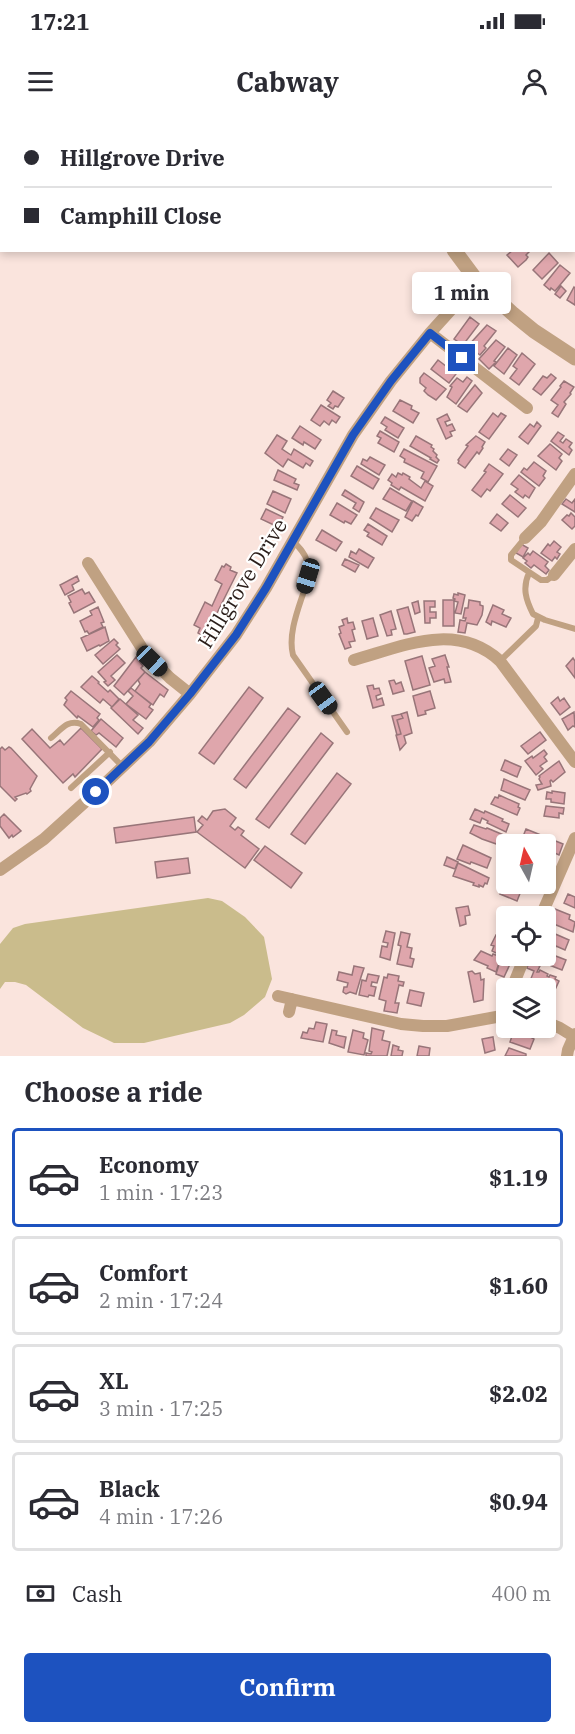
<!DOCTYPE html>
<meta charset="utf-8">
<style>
:root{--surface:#fff;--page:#f2f2f3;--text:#2b2b33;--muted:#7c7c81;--line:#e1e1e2;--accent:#1d52bf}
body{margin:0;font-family:"IBM Plex Serif",serif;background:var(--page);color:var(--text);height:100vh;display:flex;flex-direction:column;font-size:22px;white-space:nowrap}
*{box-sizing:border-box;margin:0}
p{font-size:20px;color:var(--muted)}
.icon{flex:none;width:33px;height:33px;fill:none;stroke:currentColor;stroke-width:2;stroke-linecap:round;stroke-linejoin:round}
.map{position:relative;height:936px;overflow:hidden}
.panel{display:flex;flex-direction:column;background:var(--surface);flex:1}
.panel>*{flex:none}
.banner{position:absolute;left:0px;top:0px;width:576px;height:132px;box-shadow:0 3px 9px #0003;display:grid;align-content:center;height:132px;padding:0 24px;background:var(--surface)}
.needle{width:39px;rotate:352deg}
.buttons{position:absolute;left:496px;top:714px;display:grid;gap:12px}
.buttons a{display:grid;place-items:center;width:60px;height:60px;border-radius:6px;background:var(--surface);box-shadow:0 3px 9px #0003;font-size:30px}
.end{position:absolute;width:27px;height:27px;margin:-14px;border:8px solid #1d52bf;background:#fff;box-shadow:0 0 0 3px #fff}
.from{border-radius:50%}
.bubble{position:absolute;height:42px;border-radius:6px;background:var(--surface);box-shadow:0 3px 9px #0003;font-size:20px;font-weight:700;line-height:42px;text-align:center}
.car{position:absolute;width:18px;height:36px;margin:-18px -9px;border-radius:8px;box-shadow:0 0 4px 2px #0007;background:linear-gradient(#222 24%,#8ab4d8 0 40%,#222 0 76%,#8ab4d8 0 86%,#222 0)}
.banner b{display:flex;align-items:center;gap:21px;height:57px;font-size:22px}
.banner b+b{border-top:2px solid var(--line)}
.banner i{width:15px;height:15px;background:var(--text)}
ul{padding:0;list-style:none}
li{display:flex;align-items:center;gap:18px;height:99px;margin:0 12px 9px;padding:0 12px;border:3px solid var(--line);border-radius:6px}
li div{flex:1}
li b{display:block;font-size:22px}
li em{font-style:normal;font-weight:700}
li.selected{border-color:var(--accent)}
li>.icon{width:54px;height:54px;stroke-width:1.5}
h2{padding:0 24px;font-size:27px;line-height:72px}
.pay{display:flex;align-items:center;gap:15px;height:66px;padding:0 24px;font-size:22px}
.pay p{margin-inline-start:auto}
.action{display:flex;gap:12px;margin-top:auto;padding:12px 24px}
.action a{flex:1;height:69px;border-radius:6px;background:var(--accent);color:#fff;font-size:24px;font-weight:700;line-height:69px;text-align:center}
.status{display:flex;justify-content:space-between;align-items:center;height:42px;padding:0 30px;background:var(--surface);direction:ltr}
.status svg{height:16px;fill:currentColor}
header{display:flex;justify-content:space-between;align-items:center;height:78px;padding:0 24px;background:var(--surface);font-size:27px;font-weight:700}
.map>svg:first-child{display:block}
.green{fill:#cabc8c}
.building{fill:#dfa6ac;stroke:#987579;stroke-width:1.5}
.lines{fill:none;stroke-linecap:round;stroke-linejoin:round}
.service{stroke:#c0a182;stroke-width:6}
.minor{stroke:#c0a182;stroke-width:12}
.tertiary{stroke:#c0a182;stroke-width:15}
.route{stroke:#1d52bf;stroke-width:8}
.labels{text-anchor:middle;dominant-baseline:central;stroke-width:4.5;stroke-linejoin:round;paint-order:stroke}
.street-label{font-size:21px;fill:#2a1d19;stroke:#fff}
</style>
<div class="status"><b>17:21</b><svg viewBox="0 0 49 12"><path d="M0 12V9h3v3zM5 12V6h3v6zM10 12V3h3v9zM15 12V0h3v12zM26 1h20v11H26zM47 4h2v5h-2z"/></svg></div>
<header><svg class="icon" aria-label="menu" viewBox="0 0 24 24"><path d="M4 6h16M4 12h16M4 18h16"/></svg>Cabway<svg class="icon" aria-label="person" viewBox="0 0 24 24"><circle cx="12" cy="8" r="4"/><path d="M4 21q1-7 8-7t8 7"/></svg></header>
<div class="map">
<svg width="575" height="936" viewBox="0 0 575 936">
<rect width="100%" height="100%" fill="#fae4dd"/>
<!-- green -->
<path class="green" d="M208,778L222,781L245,797L264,817L272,859L265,877L244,895L230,903L144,923H114L83,908L26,865L15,862H5L0,869V824L13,808L25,804Z"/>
<!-- building -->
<path class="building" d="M513,130H531L526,135L528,137L526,140L518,147L507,135Z
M549,133L558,143L542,159L533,150Z
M560,145L570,153L555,171L551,168L550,170L544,165Z
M561,166L566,171L560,178L555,174Z
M574,167L575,168V185L567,180Z
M470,197L479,204L463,225L454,219Z
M487,205L496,211L484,226L486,228L480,235L468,226Z
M496,220L505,227L494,241L496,242L489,249L479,239Z
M508,228L517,235L504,254L494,246Z
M522,233L535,244L519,265L510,258L517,249L513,246Z
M438,240L456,254L449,263L431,249Z
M424,253L446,269L436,280L428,275L424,271L426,268L420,263V258Z
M551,254L556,258L541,275L533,269L543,256L547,258Z
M467,257L472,261L456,284L447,277L452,267L450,266L457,258L463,262Z
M564,261L574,267L570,273L571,274L564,282L566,284L558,297L552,293L558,285L551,280L561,267L560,266Z
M475,265L482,273L467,292L458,286Z
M333,271L344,278L338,287L335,286L333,289L328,286L331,283L327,280Z
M400,280L412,286L411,289L419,293L413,303L393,291Z
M321,285L340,297L336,303L332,300L329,305L324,301L320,306L311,300Z
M493,293L498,297L501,293L506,296L489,319L479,312Z
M447,294L450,300L445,302L447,306L452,304L455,310L450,312L452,316L446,319L437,299Z
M385,297L404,308L398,318L385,310L387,307L381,303Z
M537,302L541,306L528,324L519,317L530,304L534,307Z
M300,306L321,320L315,329L304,322L303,325L292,318Z
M380,311L399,322L394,332L378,323L381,318L377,316Z
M558,312L564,316L560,321L563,323L566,319L572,323L569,327L572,330L569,335L551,321Z
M277,315L287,321L282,329L291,335L294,329L313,341L310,346L306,343L303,348L288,339L283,347L265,333Z
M416,316L432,325L431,327L434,329L433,331L437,335L436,337L439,340L437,343L430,339L431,338L410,326Z
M476,316L485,322L482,327L483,328L479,334L477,332L465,348L458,343L459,341L458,340L468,326L466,325Z
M550,324L562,334L559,338L562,341L556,350L538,336Z
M404,329L437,346L428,362L421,358L424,352L404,342L405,339L400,336Z
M508,329L517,335L509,346L500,339Z
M370,337L385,345L379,355L361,344L363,339L367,341Z
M534,342L546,351L543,356L545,358L539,366L521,352L524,348L527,350Z
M489,344L503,354L490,371L487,369L481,377L472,370L486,352L484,351Z
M357,346L379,359L373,369L351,356Z
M278,350L296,359L294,363L299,365L297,370L274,360Z
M398,353L402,355L403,353L410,357L409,359L421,368L425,361L433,366L425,381L401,367L399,370L391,365L392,363L388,360L392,354L396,357Z
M519,355L535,368L529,378L525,375L523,378L515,372L518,369L511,364Z
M390,368L412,381L406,391L383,379Z
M345,370L364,382L359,392L353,388L356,383L342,375Z
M273,371L291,379L285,393L267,384Z
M510,375L526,388L518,397L502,384Z
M566,379L572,383L575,379V392L562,384Z
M413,381L423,387L418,396L416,395L412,401L405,397Z
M337,383L357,395L351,404L345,401L344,403L330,395Z
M376,388L399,400L392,412L370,398Z
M266,389L283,397L278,407L261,399Z
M571,393L575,397V406L572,409L562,400L567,395L569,396Z
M497,394L508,403L501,411L490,403Z
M368,404L387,416L382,425L367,416L369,413L364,410Z
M322,410L342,422L336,431L316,420Z
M554,421L561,427L557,432L560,434L557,439L555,437L552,441L541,433L548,424L550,426Z
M521,424L528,428L523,437L516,433Z
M359,429L374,438L368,448L349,437L351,431L356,434Z
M533,431L548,442L545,446L549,450L546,454L534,445L531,448L525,443L527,441L523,438L528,433L530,435Z
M345,439L359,445L355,452L342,445Z
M226,444L231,447L230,450L237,453L205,517L198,513L200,508L194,505L205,482L212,486L222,464L215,460L222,446L224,447Z
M77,456L79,461L72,465L74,470L65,475L60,465Z
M82,469L85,474L89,472L95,482L74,493L69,483L71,482L68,476Z
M458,473L465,475L461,494L455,493L458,482L454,481L455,479L453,478L454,474L458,475Z
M443,480H454V506H443Z
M469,480L480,482V485L483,486V489L482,495L477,505L467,503L465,513L458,512L460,500L465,501L466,498H463L465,488H468Z
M418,481L420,492L415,494L412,483Z
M424,481H435V487H430V492H436V498H430V503H425Z
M493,485L504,490L502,494L511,498L506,507L492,501L491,505L486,502Z
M98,487L104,502L101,503L103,507L89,514L87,511L85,512L80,501L92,495L90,491Z
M408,487L415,512L407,514H404L397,490Z
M391,491L396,509L391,510L392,515L387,516L380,495Z
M347,498L348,503L353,502L355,509L352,510L355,521L349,522L351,527L345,529L339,514L341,513L339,507L344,505L342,500Z
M373,498L378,516L367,519L362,501Z
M105,507L109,521L100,526L99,525L87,531L81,518Z
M114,519L118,523L116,525L120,529L103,544L95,535Z
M117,535L125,543L111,556L115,560L108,566L104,562L106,561L98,552Z
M445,535L449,547H447L451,562L445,563L444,559L434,562L429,548L435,546L432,539Z
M422,536L430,565L413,570L405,541Z
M136,537L143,546L141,548L145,552L124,575L114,566Z
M573,538L575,541V558L566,546Z
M145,552L168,570L164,577L160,574L153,585L135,571L140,564L138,560Z
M92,556L99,562L98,563L108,572L110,570L119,579L112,587L103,579L100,583L81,567Z
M394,560L396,564L401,562L404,571L393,574L389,561Z
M373,565L374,569L379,568L381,574L376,576L377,580L382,578L384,585L373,588L367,566Z
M249,567L263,578L214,644L199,633Z
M131,568L151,584L149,587L153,590L146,599L126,584L133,576L128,571Z
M71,571L100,594L97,598L99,600L93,607L78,596L77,598L64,585L67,580L65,578Z
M430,571L435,588L425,591L426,594L418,596L413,576Z
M558,577L560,581L564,578L570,587L560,595L551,583Z
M120,579L138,595L133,600L143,608L138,614L111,588Z
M288,588L300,597L246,668L234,659Z
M407,592L412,613L404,616L406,623L400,630L396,615L401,614L397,600L403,598L401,594Z
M574,592L575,607L573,606L568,610L562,599Z
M401,594L403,598L397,600L401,614L397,615L392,596Z
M101,599L123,618L116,627L99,613L96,615L91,611Z
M81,608L102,629L75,657L73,654L63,663L22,619L32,609L50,628L60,620L64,625Z
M540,612L546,620L528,634L521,626Z
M321,613L333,623L269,708L256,699Z
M2,627L5,630L9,627L11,628L37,656L30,669L31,671L27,674L26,673L15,677L17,679L15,681L0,666V629Z
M544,630L547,634L544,637L547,641L540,646L543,649L536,655L525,641L532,636L533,638Z
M505,640L521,647L517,657L501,650Z
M559,641L565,652L553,662L551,660L550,661L551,666L538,670L536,665L542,664L539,659L540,657L539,656Z
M337,653L351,664L305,724L291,714Z
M504,659L530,670L525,680L501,670Z
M552,671L565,673L564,684L551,682V679H546L547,672L552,673Z
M499,675L519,684L518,687L520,688L517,695L491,684L495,677L498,678Z
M546,686L564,688L563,694L559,693V698L544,696Z
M225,689L236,698L230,706L235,710L238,707L244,711L241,715L259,729L245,748L197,712L203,705L198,701L202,696L207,700L213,691Z
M475,689L484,693L485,691L503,699L502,701L509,704L506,712L487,703L488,701L482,698L480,703L470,699Z
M4,694L21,711L13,717L12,715L9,718L0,706V698Z
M194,697L196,712L116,723L114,708Z
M474,705L486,709L487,708L506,716L502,726L482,719L470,713Z
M526,709L563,724L559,735L546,729V724H534L522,719Z
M463,725L491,738L487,748L471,742L470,744L457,739Z
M265,726L302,753L291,768L254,740Z
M447,737L458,742L455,749L444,745Z
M188,738L190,753L157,758L155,742Z
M458,743L489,758L487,764L485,763L483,767L479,765V767L473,765L474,763L453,756Z
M505,764L521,771L517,781L500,774Z
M568,774L575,777V788L564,783Z
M468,786L470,795L465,796L466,804L460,806L456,788Z
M555,789L570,795L569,799L575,802L573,812L549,802Z
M504,794L511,796H507V812L498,808Z
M386,811L395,813L390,840L380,837L382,826L387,827L388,823L383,822Z
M401,812L410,814L407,827L412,828L410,838L414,839L412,847L397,844L401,826L398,825Z
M553,813L569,820L565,830L556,826L554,830L547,827Z
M496,815L507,820L504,830L500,829L498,834L492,831L494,826L491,825Z
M546,829L549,830L548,833L566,840L562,850L539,841L540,838L537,836H546Z
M481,831L492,836L493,834L501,837L496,852L487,848L488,846L474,840Z
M501,838L511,842L504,857L496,854Z
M529,842L540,846L537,852H539L540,850L548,854L547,856L549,857L550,855L556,857L555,859L559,861L554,872L530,861L534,851L527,848Z
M354,846L364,848L361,857L356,874L350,872L346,874L343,872L344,867H347L348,863L337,860L339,852L352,855Z
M472,851L475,854L480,853L481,860L484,859L483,880L474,882L468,852Z
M368,854L379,856L377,863L372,862L371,866L376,867L374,876L369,875L368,877L359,875L362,860L366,861Z
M388,854L399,856L398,861L404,862L403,866L399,865L395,883H399L397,893L384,891L386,881L379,879L384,857L387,858Z
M410,870L424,873L421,886L407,883Z
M546,875L555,879L550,890L546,888Z
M316,902L327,904L323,922L301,918L303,912L307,913L309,908L314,909Z
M372,908L384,911L382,920L390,922L387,936H366V933L371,934L372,932L369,931Z
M332,910L337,911L336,915L346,917L344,928L329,923Z
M353,910L364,913L363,918L368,920L364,935L348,932Z
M514,910L518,912V910L526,913L525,914L534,919L530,929L510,922Z
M493,917L495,930L485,933L482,919Z
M393,925L399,927L398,930L403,931L402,936H391Z
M419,926L430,928L429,936H417Z
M509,928L526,934V936H505Z"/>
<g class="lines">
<!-- service -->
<path class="service" d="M525,418L511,435V440L541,460H547L554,455
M293,421C299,427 305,433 307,441C311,452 306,463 303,474C297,492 288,516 293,535L347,612
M529,453C522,468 526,480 533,494L545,500L575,509
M500,541L536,506L538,498
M51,618C61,610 67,599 81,604L123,647
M82,659L96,672
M71,668L110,632"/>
<!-- minor -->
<path class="minor" d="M533,0V2
M574,70H575
M430,213L527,288
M525,418L541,402L575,354
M88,443L145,533L170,558L190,574
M554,455L575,429
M354,540C404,526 456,501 500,541L575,642
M0,750L44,719L96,672L149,622L190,574L236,515L266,468L353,315L391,261L430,213L477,161
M541,796L575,718
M512,868L525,836
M278,876L401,904L423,906H447L507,895
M289,892L292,879
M546,902L560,908L573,916
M567,936L568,930L575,914"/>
<!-- tertiary -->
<path class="tertiary" d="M392,0L393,2
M454,130L477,161L512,193L534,211L575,238"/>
</g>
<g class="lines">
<!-- route -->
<path class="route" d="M96,672L149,622L190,574L236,515L266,468L353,315L391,261L430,213L462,238"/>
</g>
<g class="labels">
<!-- street labels -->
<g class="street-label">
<text transform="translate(242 463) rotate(-58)">Hillgrove Drive</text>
</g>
</g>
</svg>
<div class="buttons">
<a><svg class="needle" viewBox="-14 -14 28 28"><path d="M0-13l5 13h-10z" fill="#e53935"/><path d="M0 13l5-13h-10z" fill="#7c7c81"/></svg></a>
<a><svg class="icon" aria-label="locate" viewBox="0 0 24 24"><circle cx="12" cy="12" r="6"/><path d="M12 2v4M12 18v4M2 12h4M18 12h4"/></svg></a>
<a><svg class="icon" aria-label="layers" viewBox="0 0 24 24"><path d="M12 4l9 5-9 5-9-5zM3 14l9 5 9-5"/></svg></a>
</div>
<i class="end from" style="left:96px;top:672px"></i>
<i class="end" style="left:462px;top:238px"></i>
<div class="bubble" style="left:412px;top:152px;width:99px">1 min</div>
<i class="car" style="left:308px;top:456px;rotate:197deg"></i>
<i class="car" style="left:152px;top:541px;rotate:134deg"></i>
<i class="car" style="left:323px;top:578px;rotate:144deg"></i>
<div class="banner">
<b><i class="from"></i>Hillgrove Drive</b>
<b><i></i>Camphill Close</b>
</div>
</div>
<section class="panel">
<h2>Choose a ride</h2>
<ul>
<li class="selected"><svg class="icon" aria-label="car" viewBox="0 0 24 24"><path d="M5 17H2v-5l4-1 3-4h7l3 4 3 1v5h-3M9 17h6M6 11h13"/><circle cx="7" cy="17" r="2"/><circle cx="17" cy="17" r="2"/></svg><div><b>Economy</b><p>1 min · 17:23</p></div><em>$1.19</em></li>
<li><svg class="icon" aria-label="car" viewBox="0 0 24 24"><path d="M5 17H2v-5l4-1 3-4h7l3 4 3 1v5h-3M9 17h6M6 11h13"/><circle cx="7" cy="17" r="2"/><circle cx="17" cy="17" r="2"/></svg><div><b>Comfort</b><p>2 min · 17:24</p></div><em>$1.60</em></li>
<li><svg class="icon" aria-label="car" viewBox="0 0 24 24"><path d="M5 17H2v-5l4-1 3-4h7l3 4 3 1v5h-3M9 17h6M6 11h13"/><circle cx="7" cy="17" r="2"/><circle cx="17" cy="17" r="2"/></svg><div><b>XL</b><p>3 min · 17:25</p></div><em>$2.02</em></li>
<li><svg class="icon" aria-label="car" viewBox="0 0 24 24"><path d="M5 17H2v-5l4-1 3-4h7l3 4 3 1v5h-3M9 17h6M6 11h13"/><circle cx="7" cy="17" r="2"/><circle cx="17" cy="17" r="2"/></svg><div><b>Black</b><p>4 min · 17:26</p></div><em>$0.94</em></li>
</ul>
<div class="pay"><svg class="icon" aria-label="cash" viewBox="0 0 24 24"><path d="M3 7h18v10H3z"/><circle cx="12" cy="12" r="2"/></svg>Cash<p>400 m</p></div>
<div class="action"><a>Confirm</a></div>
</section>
